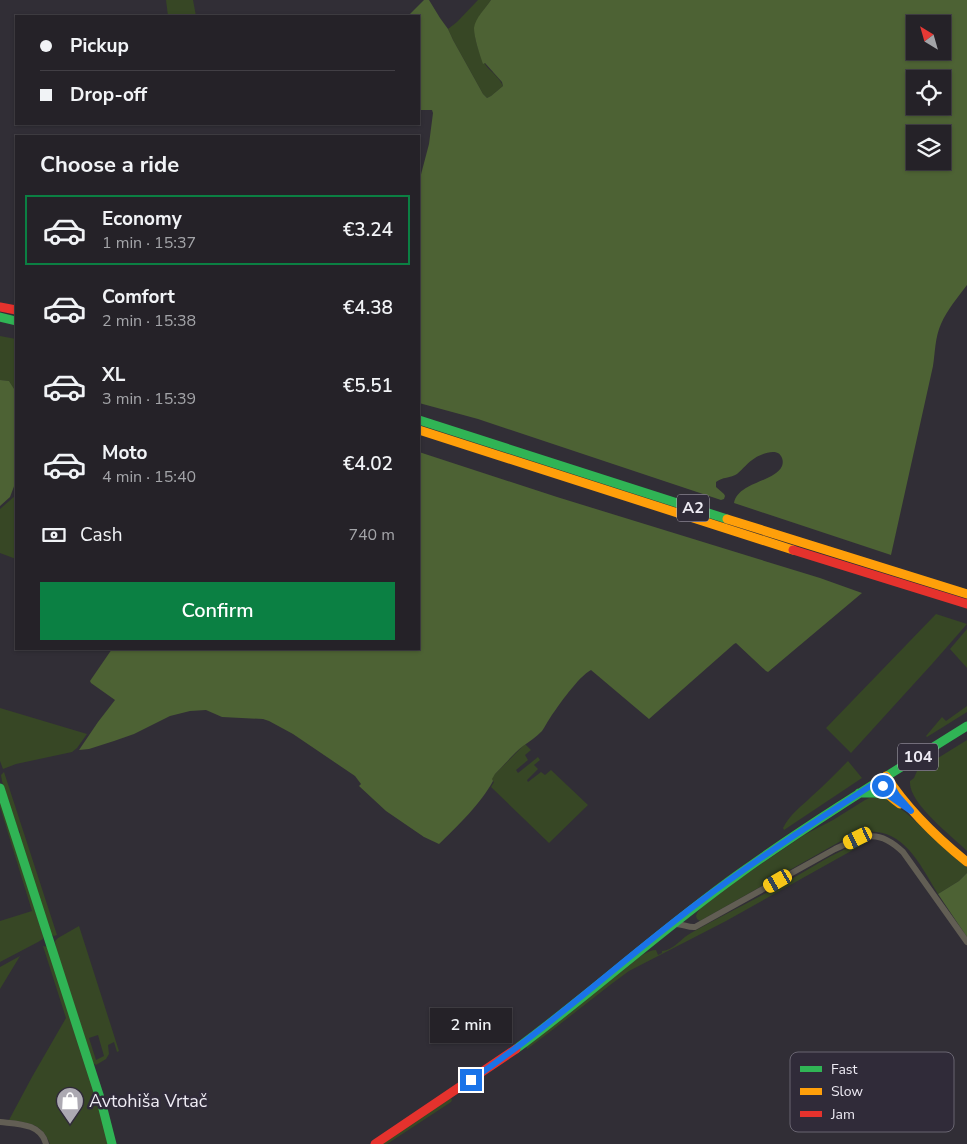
<!DOCTYPE html>
<meta charset="utf-8">
<style>
:root{--surface:#252228;--page:#312f34;--text:#f1f3f6;--muted:#a3a4a8;--line:#423f45;--accent:#0b8043}
body{margin:0;font-family:"Nunito Sans",sans-serif;background:var(--page);color:var(--text);height:100vh;display:flex;flex-direction:column;font-size:19px;white-space:nowrap}
*{box-sizing:border-box;margin:0}
p{font-size:16px;color:var(--muted)}
.icon{flex:none;width:28px;height:28px;fill:none;stroke:currentColor;stroke-width:2;stroke-linecap:round;stroke-linejoin:round}
.map{position:relative;flex:1;overflow:hidden}
.details{position:absolute;left:15px;top:135px;width:405px;height:515px;display:flex;flex-direction:column;background:var(--surface);border-radius:0px;box-shadow:0 1px 4px #0004,0 0 0 1px var(--line)}
.details>*{flex:none}
.top-card{position:absolute;left:15px;top:15px;width:405px;height:110px;border-radius:0px;box-shadow:0 1px 4px #0004,0 0 0 1px var(--line);display:grid;align-content:center;height:110px;padding:0 25px;background:var(--surface)}
.needle{width:32px;rotate:323deg}
.buttons{position:absolute;left:906px;top:15px;display:grid;gap:10px}
.buttons a{display:grid;place-items:center;width:45px;height:45px;border-radius:0px;background:var(--surface);box-shadow:0 1px 4px #0004,0 0 0 1px var(--line);font-size:25px}
.end{position:absolute;width:22px;height:22px;margin:-11px;border:6px solid #1a73e8;background:#fff;box-shadow:0 0 0 2px #fff}
.from{border-radius:50%}
.bubble{position:absolute;height:35px;border-radius:0px;background:var(--surface);box-shadow:0 1px 4px #0004,0 0 0 1px var(--line);font-size:16px;font-weight:600;line-height:35px;text-align:center}
.car{position:absolute;width:15px;height:30px;margin:-15px -8px;border-radius:6px;box-shadow:0 0 4px 1px #0007;background:linear-gradient(#f5c518 24%,#345 0 40%,#f5c518 0 76%,#345 0 86%,#f5c518 0)}
.top-card b{display:flex;align-items:center;gap:18px;height:48px;font-size:19px}
.top-card b+b{border-top:1px solid var(--line)}
.top-card i{width:12px;height:12px;background:var(--text)}
ul{padding:0;list-style:none}
li{display:flex;align-items:center;gap:15px;height:70px;margin:0 10px 8px;padding:0 15px;border:2px solid transparent;border-radius:0px}
li div{flex:1}
li b{display:block;font-size:19px}
li em{font-style:normal;font-weight:600}
li.current{border-color:var(--accent)}
li>.icon{width:45px;height:45px;stroke-width:1.5}
h2{padding:0 25px;font-size:22px;line-height:60px}
.pay{display:flex;align-items:center;gap:12px;height:55px;padding:0 25px;font-size:19px}
.pay p{margin-inline-start:auto}
.cta{display:flex;gap:10px;margin-top:auto;padding:10px 25px}
.cta a{flex:1;height:58px;border-radius:0px;background:var(--accent);color:#fff;font-size:20px;font-weight:600;line-height:58px;text-align:center}
.map>svg:first-child{display:block}
.green{fill:#374725;fill-rule:evenodd}
.forest{fill:#4d6234;fill-rule:evenodd}
.lines{fill:none;stroke-linecap:round;stroke-linejoin:round}
.street{stroke:#625e54;stroke-width:6}
.fast{stroke:#30b455;stroke-width:9}
.slow{stroke:#ff9f0a;stroke-width:9}
.jam{stroke:#e5322d;stroke-width:9}
.route{stroke:#1a73e8;stroke-width:6}
.labels{text-anchor:middle;dominant-baseline:central;stroke-width:5;stroke-linejoin:round;paint-order:stroke}
.shield{fill:#302b39;stroke:#b5b1bc;stroke-width:1}
.shield-label{font-size:16px;font-weight:bold;fill:#eeebf4}
.poi-label{font-size:18px;fill:#eeebf4;stroke:#302b39;text-anchor:start}
.key{fill:#302b39;stroke:#696571;stroke-width:1}
.key-label{font-size:14px;fill:#eeebf4}
</style>
<div class="map">
<svg width="967" height="1144" viewBox="0 0 967 1144">
<rect width="100%" height="100%" fill="#312e36"/>
<!-- green -->
<path class="green" d="M166,0H193L196,16H168Z
M478,0H491C486,8 476,18 475,27C473,38 481,60 488,68C494,74 500,79 503,86L491,96L487,98L483,94L453,40L448,29L457,22Z
M0,336L16,339V392L9,381L0,380Z
M16,495V559L0,553V509Z
M936,614L967,624L932,664L851,753L826,728Z
M967,629V668L950,649Z
M967,706V712L927,737L926,736L942,717L946,721Z
M0,708L87,734L77,748L72,752L16,764L3,769L0,761Z
M967,740V851C952,836 908,803 910,781L914,778L917,771Z
M525,744L531,750L525,755L528,760L516,770L518,773L538,757L540,760L534,765L538,769L527,780L528,782L541,772L545,775L551,770L588,805L549,843L491,787L494,782L491,779L495,774Z
M848,761L862,778L784,830L783,828C790,814 802,806 812,796C825,785 836,773 848,761Z
M4,772L57,935L54,936L51,934L19,834L20,832L19,830H18L2,781L1,775Z
M871,797L884,798L905,812L967,867V873L959,881L938,894C923,870 907,834 876,832C867,831 857,835 848,837L700,921L697,919L696,916L697,913L705,902L804,835L833,820L865,800Z
M0,799L43,935V939L38,942L0,962V921L32,911L0,807Z
M869,841L726,921L629,971L610,985L551,1031L527,1049L526,1046L633,961C640,957 648,950 656,950L658,955L662,953V951C674,950 681,938 691,933C725,914 760,897 793,878C818,864 842,847 869,841Z
M79,926L119,1051L117,1052L114,1042L108,1045L109,1054L106,1059L96,1065L93,1063L56,949L55,941L58,938ZM98,1035L104,1056L96,1060L89,1038Z
M43,946L48,947L97,1097L109,1144H50C42,1123 29,1123 9,1120L32,1077L66,1018Z
M20,956L0,989V967Z
M451,1098L452,1100L451,1102L387,1144H381Z"/>
<!-- forest -->
<path class="forest" d="M424,0H429L440,18L448,29L453,40L483,94L487,98L491,96L503,86L502,82L485,63L483,64C480,55 474,38 474,28C475,18 486,8 491,0H967V285C958,297 947,310 941,324C935,337 935,353 933,366L891,555L734,503C738,482 775,482 782,466C783,463 783,461 782,458C778,447 762,454 755,458C748,462 743,469 737,474C731,478 722,477 716,482V487L724,494L725,496L724,499L721,500L478,419L419,403V182L429,144L433,113L432,110H419V16H408ZM915,24H942V51H915ZM915,79H942V106H915ZM915,134H942V161H915Z
M0,380L9,381L16,392V481L10,497L0,506Z
M419,452L557,497L820,578L862,593L768,672L766,671L736,643L734,644L649,719L591,670C579,676 558,706 550,718C547,722 545,727 542,731C536,737 530,741 523,746C513,754 505,764 495,774L492,779L493,781C482,802 456,828 439,844L424,837L386,811L359,786L361,784L355,776L293,734L269,721L263,719L222,717L206,710L190,711L170,716L134,734L114,741L89,749L79,750L98,722L115,700L91,683L90,681L112,649H419Z
M967,873V937L938,894L959,881Z"/>
<g class="lines">
<!-- street -->
<path class="street" d="M674,924C682,923 688,928 695,927L835,849C863,836 877,827 903,852L967,942
M0,1122C17,1124 41,1123 46,1144"/>
<!-- fast -->
<path class="fast" d="M0,317L16,321
M419,420L727,519
M0,788L101,1101L112,1144
M859,793H875L888,795
M516,1049C592,993 662,929 739,874C813,821 890,774 967,726"/>
<!-- slow -->
<path class="slow" d="M419,430L793,550
M727,519L967,594
M886,776C908,810 936,837 967,862
M883,778C882,791 890,797 900,804"/>
<!-- jam -->
<path class="jam" d="M0,307L16,310
M793,550L967,604
M375,1144L516,1049"/>
</g>
<g class="lines">
<!-- route -->
<path class="route" d="M471,1080C551,1026 621,961 698,903C758,858 822,817 886,776L897,795L911,811L888,795L883,786"/>
</g>
<!-- icons -->
<defs>
<symbol id="shop-pin" viewBox="-11 -11 22 30"><path d="M0 17L-7.5 6A9.5 9.5 0 1 1 7.5 6Z" fill="#aca9b2" stroke="#302b39"/><path d="M-5-2.5h2.3a2.7 3.5 0 0 1 5.4 0H5L5.5 6h-11ZM-1.5-2.5h3a1.5 2.3 0 0 0-3 0Z" fill="#fff"/></symbol>
</defs>
<g fill-rule="evenodd">
<use href="#shop-pin" x="54" y="1085" width="32" height="43"/>
</g>
<g class="labels">
<!-- shield labels -->
<g class="shield">
<rect x="677" y="494.5" width="32" height="27" rx="4"/>
<rect x="898" y="743.5" width="40" height="27" rx="4"/>
</g>
<g class="shield-label">
<text x="693" y="508">A2</text>
<text x="918" y="757">104</text>
</g>
<!-- poi labels -->
<g class="poi-label">
<text x="89" y="1101">Avtohiša Vrtač</text>
</g>
</g>
<!-- legend -->
<rect x="790" y="1052" width="164" height="80" rx="8" class="key"/>
<rect x="800" y="1066" width="22" height="6" fill="#30b455"/>
<rect x="800" y="1088" width="22" height="7" fill="#ff9f0a"/>
<rect x="800" y="1111" width="22" height="6" fill="#e5322d"/>
<g class="key-label">
<text x="831" y="1074">Fast</text>
<text x="831" y="1096">Slow</text>
<text x="831" y="1119">Jam</text>
</g>
</svg>
<div class="buttons">
<a><svg class="needle" viewBox="-14 -14 28 28"><path d="M0-13l5 13h-10z" fill="#e53935"/><path d="M0 13l5-13h-10z" fill="#a3a4a8"/></svg></a>
<a><svg class="icon" aria-label="locate" viewBox="0 0 24 24"><circle cx="12" cy="12" r="6"/><path d="M12 2v4M12 18v4M2 12h4M18 12h4"/></svg></a>
<a><svg class="icon" aria-label="layers" viewBox="0 0 24 24"><path d="M12 4l9 5-9 5-9-5zM3 14l9 5 9-5"/></svg></a>
</div>
<i class="end from" style="left:883px;top:786px"></i>
<i class="end" style="left:471px;top:1080px"></i>
<div class="bubble" style="left:430px;top:1008px;width:82px">2 min</div>
<i class="car" style="left:858px;top:838px;rotate:244deg"></i>
<i class="car" style="left:778px;top:881px;rotate:240deg"></i>
<div class="top-card">
<b><i class="from"></i>Pickup</b>
<b><i></i>Drop-off</b>
</div>
<section class="details">
<h2>Choose a ride</h2>
<ul>
<li class="current"><svg class="icon" aria-label="car" viewBox="0 0 24 24"><path d="M5 17H2v-5l4-1 3-4h7l3 4 3 1v5h-3M9 17h6M6 11h13"/><circle cx="7" cy="17" r="2"/><circle cx="17" cy="17" r="2"/></svg><div><b>Economy</b><p>1 min · 15:37</p></div><em>€3.24</em></li>
<li><svg class="icon" aria-label="car" viewBox="0 0 24 24"><path d="M5 17H2v-5l4-1 3-4h7l3 4 3 1v5h-3M9 17h6M6 11h13"/><circle cx="7" cy="17" r="2"/><circle cx="17" cy="17" r="2"/></svg><div><b>Comfort</b><p>2 min · 15:38</p></div><em>€4.38</em></li>
<li><svg class="icon" aria-label="car" viewBox="0 0 24 24"><path d="M5 17H2v-5l4-1 3-4h7l3 4 3 1v5h-3M9 17h6M6 11h13"/><circle cx="7" cy="17" r="2"/><circle cx="17" cy="17" r="2"/></svg><div><b>XL</b><p>3 min · 15:39</p></div><em>€5.51</em></li>
<li><svg class="icon" aria-label="car" viewBox="0 0 24 24"><path d="M5 17H2v-5l4-1 3-4h7l3 4 3 1v5h-3M9 17h6M6 11h13"/><circle cx="7" cy="17" r="2"/><circle cx="17" cy="17" r="2"/></svg><div><b>Moto</b><p>4 min · 15:40</p></div><em>€4.02</em></li>
</ul>
<div class="pay"><svg class="icon" aria-label="cash" viewBox="0 0 24 24"><path d="M3 7h18v10H3z"/><circle cx="12" cy="12" r="2"/></svg>Cash<p>740 m</p></div>
<div class="cta"><a>Confirm</a></div>
</section>
</div>
